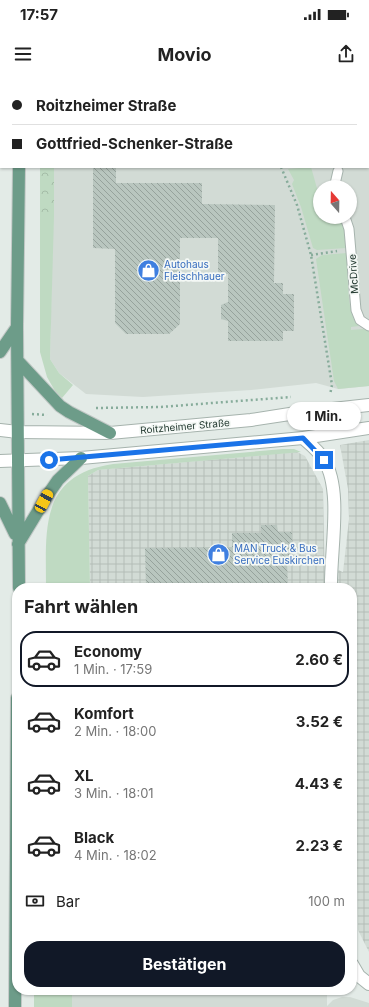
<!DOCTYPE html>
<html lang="de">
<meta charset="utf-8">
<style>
:root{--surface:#fff;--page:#f6f6f6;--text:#222;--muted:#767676;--line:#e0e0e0;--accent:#111827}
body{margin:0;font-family:Inter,sans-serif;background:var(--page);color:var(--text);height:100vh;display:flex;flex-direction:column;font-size:15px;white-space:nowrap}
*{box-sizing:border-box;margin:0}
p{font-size:13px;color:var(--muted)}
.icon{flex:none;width:22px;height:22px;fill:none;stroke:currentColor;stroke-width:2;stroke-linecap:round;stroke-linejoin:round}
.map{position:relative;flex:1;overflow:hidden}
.panel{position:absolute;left:12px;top:503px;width:345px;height:412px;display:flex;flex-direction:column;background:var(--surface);border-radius:16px;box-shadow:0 1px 3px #0004}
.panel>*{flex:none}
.guide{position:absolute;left:0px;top:0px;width:369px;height:88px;box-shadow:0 1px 3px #0004;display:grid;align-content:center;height:88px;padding:0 12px;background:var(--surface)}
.needle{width:26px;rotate:340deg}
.fabs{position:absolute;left:313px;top:100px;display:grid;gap:8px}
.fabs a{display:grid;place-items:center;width:44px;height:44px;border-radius:50%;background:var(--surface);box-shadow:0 1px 3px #0004;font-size:20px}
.end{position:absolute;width:18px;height:18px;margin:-9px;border:5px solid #1a73e8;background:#fff;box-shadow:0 0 0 2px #fff}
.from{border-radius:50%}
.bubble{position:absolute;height:28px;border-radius:14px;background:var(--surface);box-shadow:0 1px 3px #0004;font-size:13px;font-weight:700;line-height:28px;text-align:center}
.car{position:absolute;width:12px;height:24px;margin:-12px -6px;border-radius:5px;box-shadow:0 0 3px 1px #0007;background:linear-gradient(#f5c518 24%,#345 0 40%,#f5c518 0 76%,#345 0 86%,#f5c518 0)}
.guide b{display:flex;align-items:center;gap:14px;height:38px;font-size:15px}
.guide b+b{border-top:1px solid var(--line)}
.guide i{width:10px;height:10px;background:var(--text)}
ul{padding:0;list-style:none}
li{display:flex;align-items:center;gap:12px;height:56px;margin:0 8px 6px;padding:0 4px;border:2px solid transparent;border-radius:16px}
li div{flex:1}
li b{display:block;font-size:15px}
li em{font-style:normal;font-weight:700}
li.active{border-color:var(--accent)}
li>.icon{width:36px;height:36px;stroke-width:1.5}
h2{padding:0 12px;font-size:18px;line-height:48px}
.pay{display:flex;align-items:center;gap:10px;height:44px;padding:0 12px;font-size:15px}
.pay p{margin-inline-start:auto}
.button{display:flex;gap:8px;margin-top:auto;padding:8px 12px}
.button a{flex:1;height:46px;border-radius:16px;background:var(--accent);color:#fff;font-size:16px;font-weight:700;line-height:46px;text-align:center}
.status{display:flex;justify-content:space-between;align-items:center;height:28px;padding:0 20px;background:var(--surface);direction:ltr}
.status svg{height:11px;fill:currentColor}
header{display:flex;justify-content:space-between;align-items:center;height:52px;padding:0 12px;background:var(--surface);font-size:18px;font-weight:700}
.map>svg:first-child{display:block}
.built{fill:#d2dbd5;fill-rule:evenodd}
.industrial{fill:url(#industrial-grid)}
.grass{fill:#bfdac2}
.forest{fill:url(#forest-crowns)}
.building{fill:url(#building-back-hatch)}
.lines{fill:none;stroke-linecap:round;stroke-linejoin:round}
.service-casing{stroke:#a6b3ad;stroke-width:11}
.minor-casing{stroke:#a6b3ad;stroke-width:14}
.tertiary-casing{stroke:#a6b3ad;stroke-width:14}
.primary-casing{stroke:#c2c8c6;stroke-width:14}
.path{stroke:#87ac9b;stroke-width:2.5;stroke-dasharray:2 3;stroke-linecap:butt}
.service{stroke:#fff;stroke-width:9}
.minor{stroke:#fff;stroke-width:12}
.tertiary{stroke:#fff;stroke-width:12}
.primary{stroke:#6d9c89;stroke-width:12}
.route{stroke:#1a73e8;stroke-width:5}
.labels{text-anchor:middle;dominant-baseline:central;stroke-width:3.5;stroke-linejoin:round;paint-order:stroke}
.shop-label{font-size:10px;fill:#366cbe;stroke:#f4f8f5;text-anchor:start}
.street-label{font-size:10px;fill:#253b32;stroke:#f4f8f5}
</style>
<div class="status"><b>17:57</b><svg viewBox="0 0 49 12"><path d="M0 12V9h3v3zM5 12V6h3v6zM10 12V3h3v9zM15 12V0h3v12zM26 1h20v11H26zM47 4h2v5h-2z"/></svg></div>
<header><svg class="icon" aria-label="menu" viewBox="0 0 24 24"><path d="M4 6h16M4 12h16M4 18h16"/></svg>Movio<svg class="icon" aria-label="share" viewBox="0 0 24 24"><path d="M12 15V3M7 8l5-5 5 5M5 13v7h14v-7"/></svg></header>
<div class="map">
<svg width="369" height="927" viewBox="0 0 369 927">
<defs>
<pattern id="industrial-grid" width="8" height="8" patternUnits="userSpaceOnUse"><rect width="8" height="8" fill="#d2dbd5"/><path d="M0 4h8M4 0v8" fill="none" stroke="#b4bdb7"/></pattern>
<pattern id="forest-crowns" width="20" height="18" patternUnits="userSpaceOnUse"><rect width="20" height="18" fill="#bfdac2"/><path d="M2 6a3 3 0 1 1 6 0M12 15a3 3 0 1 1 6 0" fill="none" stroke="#a4bca7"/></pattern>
<pattern id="building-back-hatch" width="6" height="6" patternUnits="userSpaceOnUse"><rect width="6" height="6" fill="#b9c6bf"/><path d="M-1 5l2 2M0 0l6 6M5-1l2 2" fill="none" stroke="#96a29c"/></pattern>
</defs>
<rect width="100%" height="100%" fill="#e3ebe7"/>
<!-- built -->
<path class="built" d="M369,24V306L338,309L316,303L251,310L143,317L86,314L59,293L50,279L54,87H368ZM320,107H350V137H320Z
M72,910H327V926L333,920L342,917H350L369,923V927H72Z"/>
<!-- industrial -->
<path class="industrial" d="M369,360V872L358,850L355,645H352V508H336V489L343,492L349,439L348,409L340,365Z
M297,372L305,376L323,409L325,508H90L88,396L98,390Z"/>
<!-- grass -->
<path class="grass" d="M311,87L320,119V137H341L345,149L346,168L317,170L313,168L301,127L292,104L294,100L288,89Z
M40,136H54L50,279L59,293L73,305L62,318L55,311L47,297L40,272Z
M347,173C348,189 346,237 359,246L351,247V250L363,249L369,251V306L338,309L334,301L316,179L322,175Z
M283,369H294L301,372L98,390L88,396L90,508H46C46,449 39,395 113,384Z
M34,910H72V927H34Z"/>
<!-- forest -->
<path class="forest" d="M40,87H54V136H40Z"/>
<!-- building -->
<path class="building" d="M93,87H116V103H202V124L275,125L274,203H283V214H294V251H283V261H228V241L221,239V225L228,222V194H218V158H180V244L169,254H126L115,243V169L93,168Z
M261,445H277L278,452H292L293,481H287L288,508H146L145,468L232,467V453H261Z"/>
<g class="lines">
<defs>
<path id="service" d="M336,107L335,104L338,91
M345,137L349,149L356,230L360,240L369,246"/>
<path id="minor" d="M207,0L209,1
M368,11H369
M303,358C310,364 319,371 324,380C343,410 330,472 331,508
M352,884L359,896L369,904"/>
<path id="tertiary" d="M0,350L18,352L110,353L251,340L296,333L369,325
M0,381L81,378L303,358L369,348"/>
<path id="primary" d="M19,0V1
M19,87L17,247L19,508
M0,272L17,247
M18,281L60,326L69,332L110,353
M0,423L15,454
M18,464L49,413L58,400L81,378
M15,927L17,618"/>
</defs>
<!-- service casing -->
<use href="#service" class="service-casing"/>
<!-- minor casing -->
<use href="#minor" class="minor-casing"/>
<!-- tertiary casing -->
<use href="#tertiary" class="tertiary-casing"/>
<!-- primary casing -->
<use href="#primary" class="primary-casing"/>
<!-- path -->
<path class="path" d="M281,87L297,125L311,175L332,305L330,315
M311,175L337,171
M96,328L160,327L291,317
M32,334L47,335"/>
<!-- service -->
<use href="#service" class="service"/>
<!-- minor -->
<use href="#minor" class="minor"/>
<!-- tertiary -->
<use href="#tertiary" class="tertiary"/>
<!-- primary -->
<use href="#primary" class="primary"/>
</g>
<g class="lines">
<!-- route -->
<path class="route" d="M49,380L303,358L324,380"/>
</g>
<!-- icons -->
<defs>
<symbol id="shop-disc" viewBox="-11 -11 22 22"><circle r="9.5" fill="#3f7fe0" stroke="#f4f8f5"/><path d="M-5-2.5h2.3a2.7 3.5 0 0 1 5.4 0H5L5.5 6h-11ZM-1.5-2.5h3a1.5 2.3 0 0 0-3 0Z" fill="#fff"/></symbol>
</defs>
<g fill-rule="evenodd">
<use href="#shop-disc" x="136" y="178" width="25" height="25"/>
<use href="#shop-disc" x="206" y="462" width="25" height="25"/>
</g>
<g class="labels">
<!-- shop labels -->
<g class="shop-label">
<text x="164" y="184">Autohaus<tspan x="164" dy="12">Fleischhauer</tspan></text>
<text x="234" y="468">MAN Truck &amp; Bus<tspan x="234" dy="12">Service Euskirchen</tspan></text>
</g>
<!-- street labels -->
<g class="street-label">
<text transform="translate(353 194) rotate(-94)">McDrive</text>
<text transform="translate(185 346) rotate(-5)">Roitzheimer Straße</text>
</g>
</g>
</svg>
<div class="fabs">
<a><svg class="needle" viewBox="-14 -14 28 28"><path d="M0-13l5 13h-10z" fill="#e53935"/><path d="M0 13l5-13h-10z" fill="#767676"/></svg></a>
</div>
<i class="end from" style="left:49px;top:380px"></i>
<i class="end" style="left:324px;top:380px"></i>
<div class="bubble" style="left:287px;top:322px;width:74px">1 Min.</div>
<i class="car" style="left:44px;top:421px;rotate:28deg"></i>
<div class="guide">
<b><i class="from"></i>Roitzheimer Straße</b>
<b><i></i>Gottfried-Schenker-Straße</b>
</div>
<section class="panel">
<h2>Fahrt wählen</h2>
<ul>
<li class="active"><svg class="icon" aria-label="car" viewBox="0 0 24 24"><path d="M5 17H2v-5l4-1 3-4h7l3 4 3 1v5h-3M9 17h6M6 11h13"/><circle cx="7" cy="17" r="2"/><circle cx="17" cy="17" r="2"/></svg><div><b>Economy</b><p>1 Min. · 17:59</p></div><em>2.60 €</em></li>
<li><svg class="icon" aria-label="car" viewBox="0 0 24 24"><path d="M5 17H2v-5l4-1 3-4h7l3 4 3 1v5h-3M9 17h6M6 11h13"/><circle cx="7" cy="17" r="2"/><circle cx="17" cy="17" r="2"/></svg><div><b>Komfort</b><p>2 Min. · 18:00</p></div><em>3.52 €</em></li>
<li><svg class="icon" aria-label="car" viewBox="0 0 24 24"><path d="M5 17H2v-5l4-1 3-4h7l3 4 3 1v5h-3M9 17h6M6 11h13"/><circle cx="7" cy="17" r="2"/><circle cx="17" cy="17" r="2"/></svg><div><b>XL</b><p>3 Min. · 18:01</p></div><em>4.43 €</em></li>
<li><svg class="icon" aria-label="car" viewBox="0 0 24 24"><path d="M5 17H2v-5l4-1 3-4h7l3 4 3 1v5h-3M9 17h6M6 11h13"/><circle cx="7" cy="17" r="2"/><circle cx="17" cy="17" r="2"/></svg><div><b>Black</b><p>4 Min. · 18:02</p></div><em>2.23 €</em></li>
</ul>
<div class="pay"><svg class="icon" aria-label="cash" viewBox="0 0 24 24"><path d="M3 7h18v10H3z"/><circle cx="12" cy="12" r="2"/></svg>Bar<p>100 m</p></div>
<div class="button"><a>Bestätigen</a></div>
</section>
</div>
